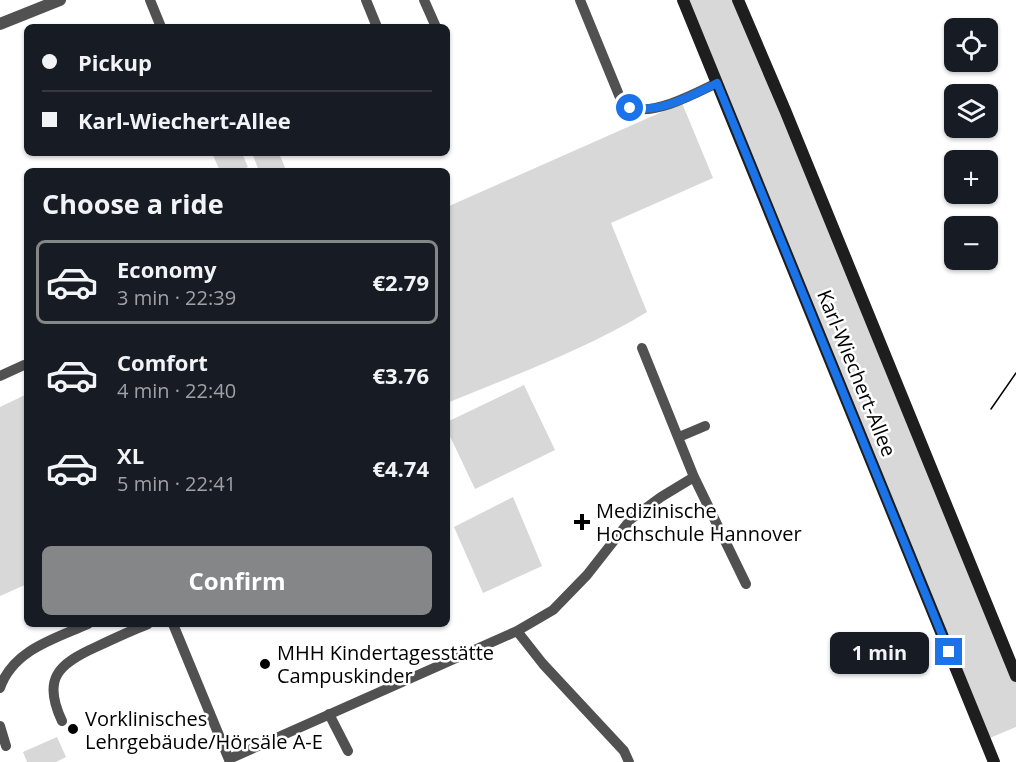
<!DOCTYPE html>
<meta charset="utf-8">
<style>
:root{--surface:#171b24;--page:#242831;--text:#f1f3f6;--muted:#9ea1a6;--line:#363941;--accent:#858687}
body{margin:0;font-family:"Open Sans",sans-serif;background:var(--page);color:var(--text);height:100vh;display:flex;flex-direction:column;font-size:22px;white-space:nowrap}
*{box-sizing:border-box;margin:0}
p{font-size:20px;color:var(--muted)}
.icon{flex:none;width:33px;height:33px;fill:none;stroke:currentColor;stroke-width:2;stroke-linecap:round;stroke-linejoin:round}
.map{position:relative;flex:1;overflow:hidden}
.panel{position:absolute;left:24px;top:168px;width:426px;height:459px;display:flex;flex-direction:column;background:var(--surface);border-radius:9px;box-shadow:0 2px 4px #0004}
.panel>*{flex:none}
.top-card{position:absolute;left:24px;top:24px;width:426px;height:132px;border-radius:9px;box-shadow:0 2px 4px #0004;display:grid;align-content:center;height:132px;padding:0 18px;background:var(--surface)}
.fabs{position:absolute;left:944px;top:18px;display:grid;gap:12px}
.fabs a{display:grid;place-items:center;width:54px;height:54px;border-radius:9px;background:var(--surface);box-shadow:0 2px 4px #0004;font-size:30px}
.end{position:absolute;width:27px;height:27px;margin:-14px;border:8px solid #1a73e8;background:#fff;box-shadow:0 0 0 3px #fff}
.from{border-radius:50%}
.bubble{position:absolute;height:42px;border-radius:9px;background:var(--surface);box-shadow:0 2px 4px #0004;font-size:20px;font-weight:700;line-height:42px;text-align:center}
.top-card b{display:flex;align-items:center;gap:21px;height:57px;font-size:22px}
.top-card b+b{border-top:2px solid var(--line)}
.top-card i{width:15px;height:15px;background:var(--text)}
ul{padding:0;list-style:none}
li{display:flex;align-items:center;gap:18px;height:84px;margin:0 12px 9px;padding:0 6px;border:3px solid transparent;border-radius:9px}
li div{flex:1}
li b{display:block;font-size:22px}
li em{font-style:normal;font-weight:700}
li.active{border-color:var(--accent)}
li>.icon{width:54px;height:54px;stroke-width:1.5}
h2{padding:0 18px;font-size:27px;line-height:72px}
.primary-button{display:flex;gap:12px;margin-top:auto;padding:12px 18px}
.primary-button a{flex:1;height:69px;border-radius:9px;background:var(--accent);color:#fff;font-size:24px;font-weight:700;line-height:69px;text-align:center}
.map>svg:first-child{display:block}
.green{fill:#d8d8d8}
.lines{fill:none;stroke-linecap:round;stroke-linejoin:round}
.lane{stroke:#515151;stroke-width:10}
.street{stroke:#515151;stroke-width:12}
.secondary{stroke:#1e1e1e;stroke-width:12}
.tram{stroke:#000;stroke-width:1.5}
.route{stroke:#1a73e8;stroke-width:8}
.poi-dot{fill:#000;stroke:#fff;stroke-width:2}
.labels{text-anchor:middle;dominant-baseline:central;stroke-width:5;stroke-linejoin:round;paint-order:stroke}
.street-label{font-size:20px;fill:#000;stroke:#fff}
.poi-label{font-size:20px;fill:#000;stroke:#fff;text-anchor:start}
</style>
<div class="map">
<svg width="1016" height="762" viewBox="0 0 1016 762">
<rect width="100%" height="100%" fill="#fff"/>
<!-- green -->
<path class="green" d="M683,0H737L1016,676V727L985,740Z
M682,103L713,178L611,223L647,312C585,350 514,375 447,403V207Z
M212,153H242L248,167L238,171H220Z
M252,153H279L286,170L259,171Z
M524,385L555,450L475,489L447,430V422Z
M27,394V584L0,596V407Z
M513,497L542,566L483,593L454,527Z
M57,737L66,757L56,762H27L23,752Z"/>
<g class="lines">
<!-- lane -->
<path class="lane" d="M150,0L161,27
M366,0L377,27
M424,0L436,27
M580,0L621,100C625,103 628,107 633,108C656,115 696,93 717,83
M642,348L694,477L746,584
M0,376L24,365
M679,437L705,426
M173,624L230,762
M517,631L543,664L624,751L629,762
M0,688C13,650 54,639 88,624
M329,714L348,751
M62,721C42,679 58,664 96,647C113,639 130,631 148,624
M0,726L6,746
M229,759L517,631L553,610L587,575L631,519L661,497L694,477"/>
<!-- street -->
<path class="street" d="M0,24L60,0"/>
<!-- secondary -->
<path class="secondary" d="M683,0L994,762
M738,0L785,110L1016,676"/>
<!-- tram -->
<path class="tram" d="M991,409L1016,373"/>
</g>
<g class="lines">
<!-- route -->
<path class="route" d="M630,108C660,113 691,96 717,83L949,652"/>
</g>
<!-- markers -->
<g class="poi-dot">
<path d="M579 513h6v6h6v6h-6v6h-6v-6h-6v-6h6z"/>
<circle cx="265" cy="664" r="6"/>
<circle cx="73" cy="729" r="6"/>
</g>
<g class="labels">
<!-- street labels -->
<g class="street-label">
<text transform="translate(857 373) rotate(68)">Karl-Wiechert-Allee</text>
</g>
<!-- poi labels -->
<g class="poi-label">
<text x="596" y="510">Medizinische<tspan x="596" dy="23">Hochschule Hannover</tspan></text>
<text x="277" y="652">MHH Kindertagesstätte<tspan x="277" dy="23">Campuskinder</tspan></text>
<text x="85" y="718">Vorklinisches<tspan x="85" dy="23">Lehrgebäude/Hörsäle A-E</tspan></text>
</g>
</g>
</svg>
<div class="fabs">
<a><svg class="icon" aria-label="locate" viewBox="0 0 24 24"><circle cx="12" cy="12" r="6"/><path d="M12 2v4M12 18v4M2 12h4M18 12h4"/></svg></a>
<a><svg class="icon" aria-label="layers" viewBox="0 0 24 24"><path d="M12 4l9 5-9 5-9-5zM3 14l9 5 9-5"/></svg></a>
<a>+</a>
<a>−</a>
</div>
<i class="end from" style="left:630px;top:108px"></i>
<i class="end" style="left:949px;top:652px"></i>
<div class="bubble" style="left:830px;top:632px;width:99px">1 min</div>
<div class="top-card">
<b><i class="from"></i>Pickup</b>
<b><i></i>Karl-Wiechert-Allee</b>
</div>
<section class="panel">
<h2>Choose a ride</h2>
<ul>
<li class="active"><svg class="icon" aria-label="car" viewBox="0 0 24 24"><path d="M5 17H2v-5l4-1 3-4h7l3 4 3 1v5h-3M9 17h6M6 11h13"/><circle cx="7" cy="17" r="2"/><circle cx="17" cy="17" r="2"/></svg><div><b>Economy</b><p>3 min · 22:39</p></div><em>€2.79</em></li>
<li><svg class="icon" aria-label="car" viewBox="0 0 24 24"><path d="M5 17H2v-5l4-1 3-4h7l3 4 3 1v5h-3M9 17h6M6 11h13"/><circle cx="7" cy="17" r="2"/><circle cx="17" cy="17" r="2"/></svg><div><b>Comfort</b><p>4 min · 22:40</p></div><em>€3.76</em></li>
<li><svg class="icon" aria-label="car" viewBox="0 0 24 24"><path d="M5 17H2v-5l4-1 3-4h7l3 4 3 1v5h-3M9 17h6M6 11h13"/><circle cx="7" cy="17" r="2"/><circle cx="17" cy="17" r="2"/></svg><div><b>XL</b><p>5 min · 22:41</p></div><em>€4.74</em></li>
</ul>
<div class="primary-button"><a>Confirm</a></div>
</section>
</div>
